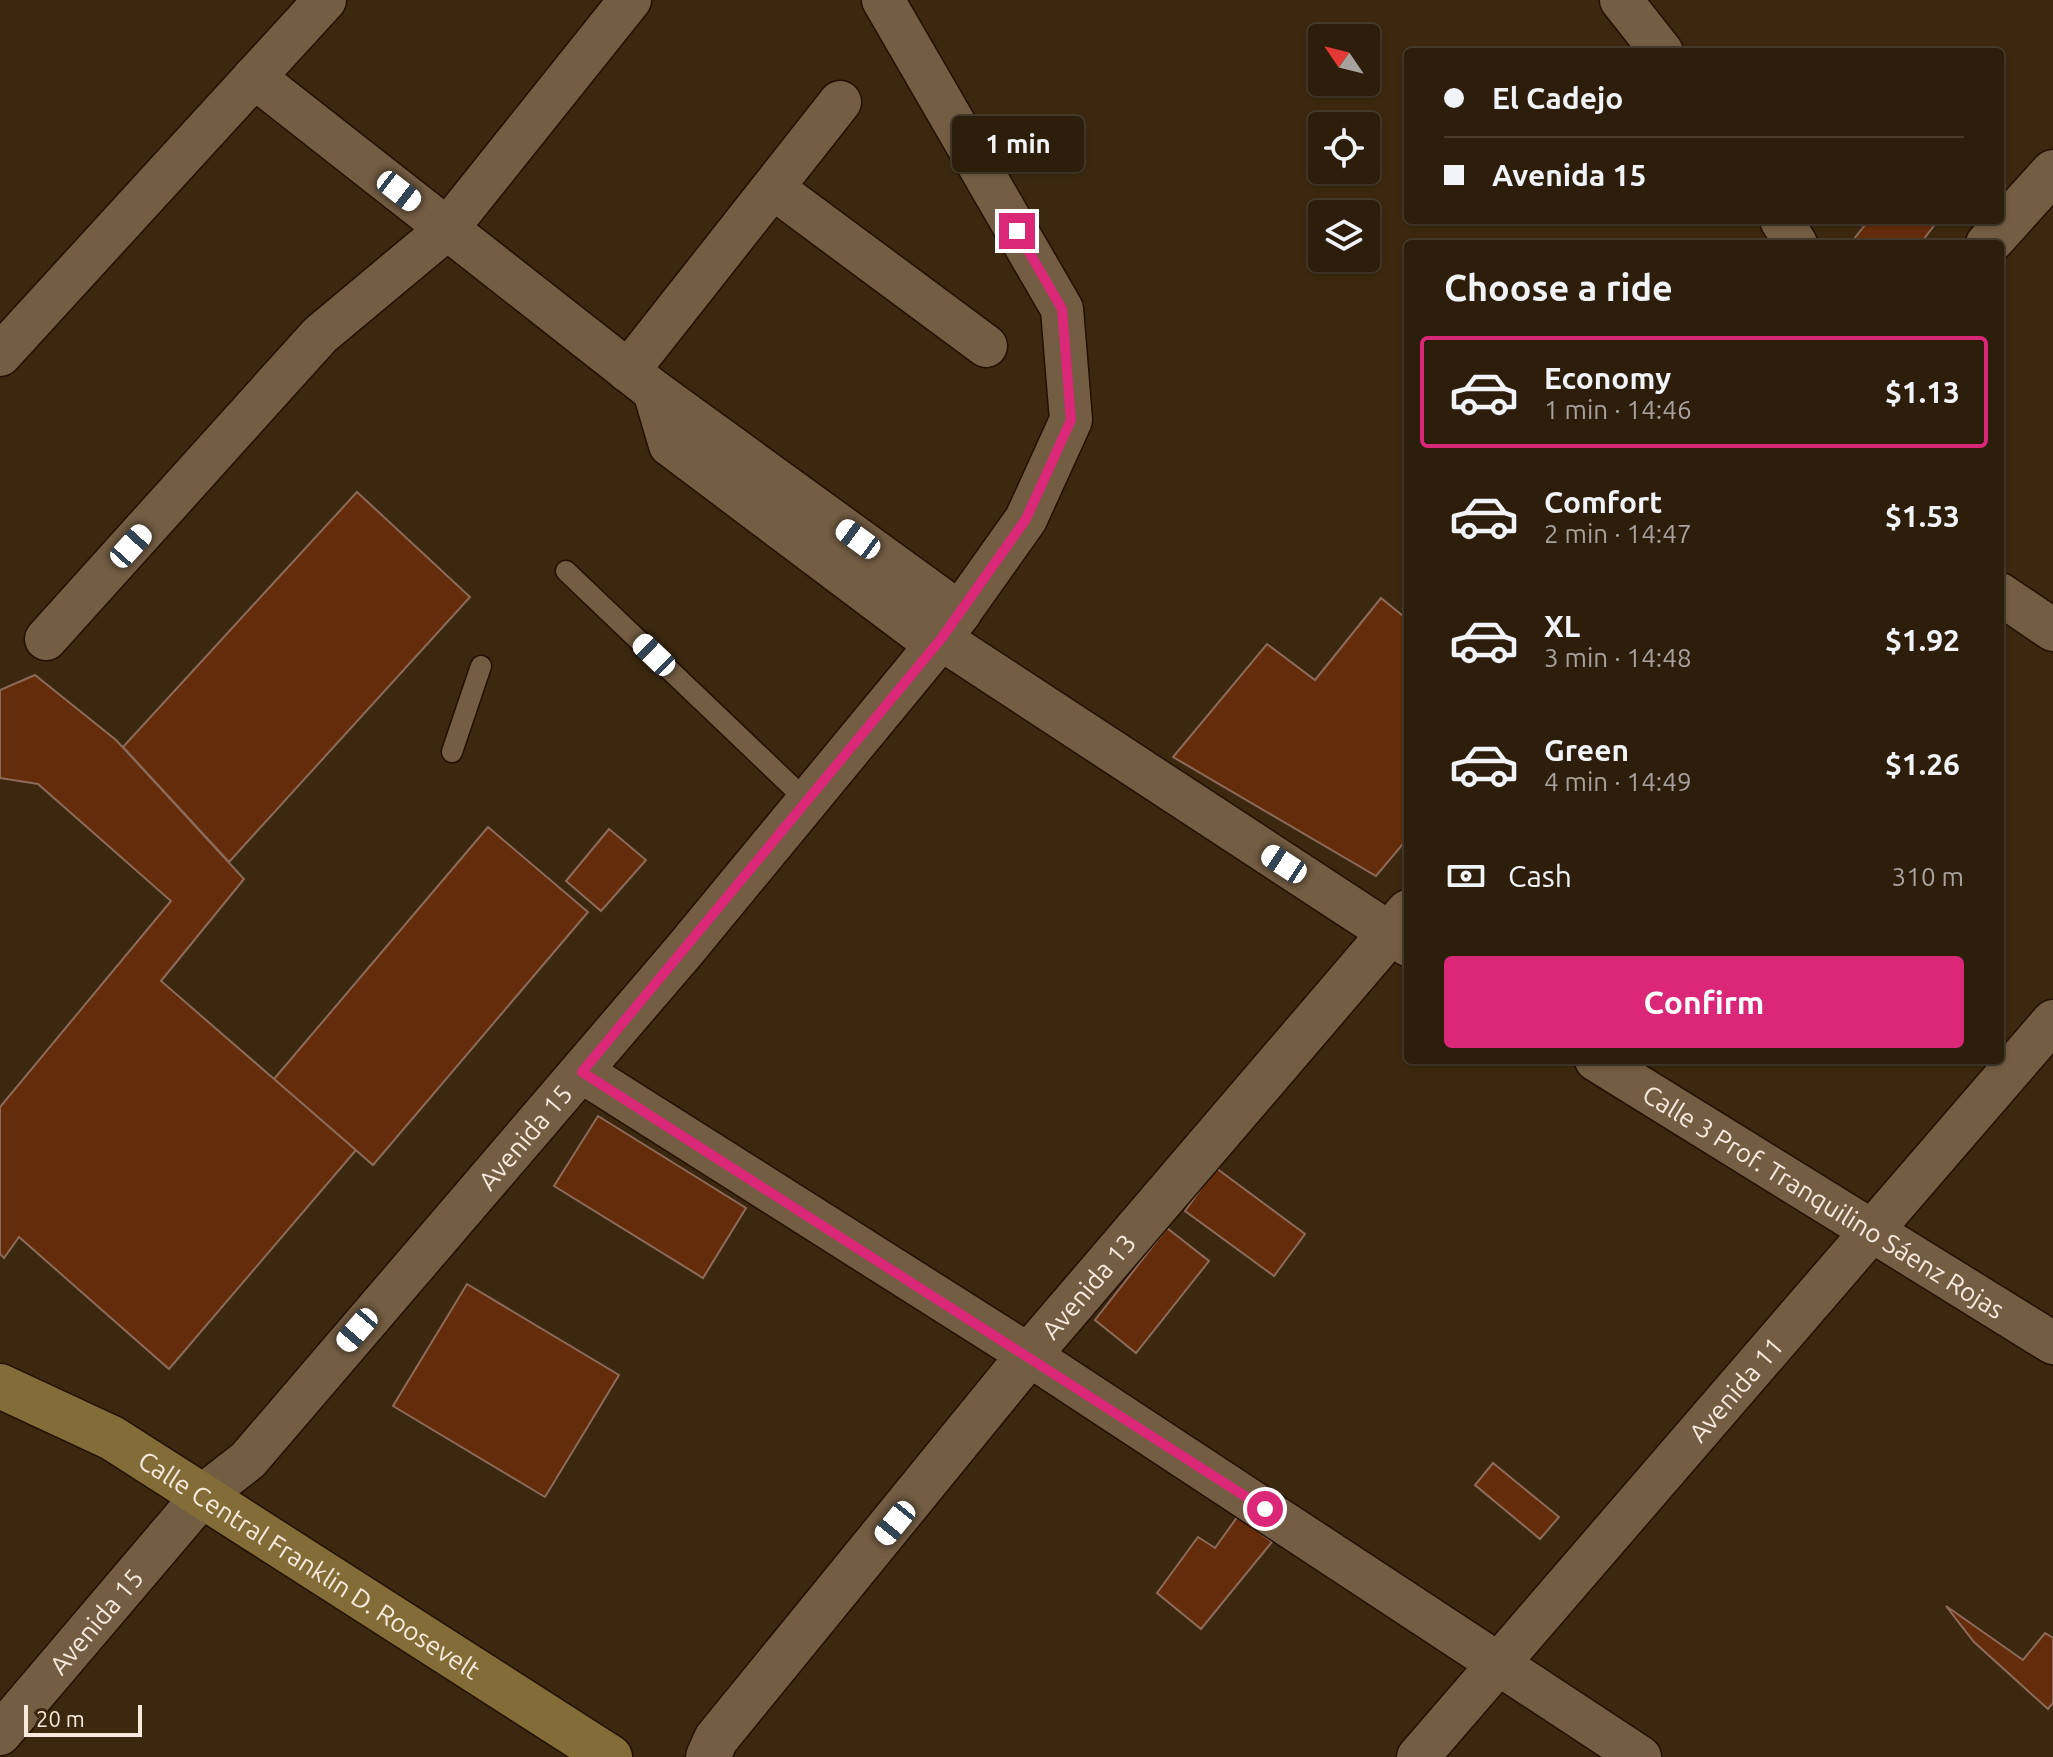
<!DOCTYPE html>
<meta charset="utf-8">
<style>
:root{--surface:#2d1e0b;--page:#352714;--text:#f1f3f6;--muted:#a7a29d;--line:#483c2c;--accent:#db2777}
body{margin:0;font-family:Ubuntu,sans-serif;background:var(--page);color:var(--text);height:100vh;display:flex;flex-direction:column;font-size:30px;white-space:nowrap}
*{box-sizing:border-box;margin:0}
p{font-size:26px;color:var(--muted)}
.icon{flex:none;width:44px;height:44px;fill:none;stroke:currentColor;stroke-width:2;stroke-linecap:round;stroke-linejoin:round}
.map{position:relative;flex:1;overflow:hidden}
.sheet{position:absolute;left:1404px;top:240px;width:600px;height:824px;display:flex;flex-direction:column;background:var(--surface);border-radius:8px;box-shadow:0 2px 6px #0004,0 0 0 2px var(--line)}
.sheet>*{flex:none}
.banner{position:absolute;left:1404px;top:48px;width:600px;height:176px;border-radius:8px;box-shadow:0 2px 6px #0004,0 0 0 2px var(--line);display:grid;align-content:center;height:176px;padding:0 40px;background:var(--surface)}
.needle{width:52px;rotate:305deg}
.fabs{position:absolute;left:1308px;top:24px;display:grid;gap:16px}
.fabs a{display:grid;place-items:center;width:72px;height:72px;border-radius:8px;background:var(--surface);box-shadow:0 2px 6px #0004,0 0 0 2px var(--line);font-size:40px}
.scale{position:absolute;left:24px;bottom:20px;width:118px;box-sizing:border-box;padding-left:8px;border:4px solid #f7eadc;border-top:0;font-size:22px;line-height:28px;white-space:nowrap;color:#f7eadc;-webkit-text-stroke:6px #3c280f;paint-order:stroke}
.end{position:absolute;width:36px;height:36px;margin:-18px;border:10px solid #db2777;background:#fff;box-shadow:0 0 0 4px #fff}
.from{border-radius:50%}
.bubble{position:absolute;height:56px;border-radius:8px;background:var(--surface);box-shadow:0 2px 6px #0004,0 0 0 2px var(--line);font-size:26px;font-weight:700;line-height:56px;text-align:center}
.car{position:absolute;width:24px;height:48px;margin:-24px -12px;border-radius:10px;box-shadow:0 0 6px 2px #0007;background:linear-gradient(#fff 24%,#345 0 40%,#fff 0 76%,#345 0 86%,#fff 0)}
.banner b{display:flex;align-items:center;gap:28px;height:76px;font-size:30px}
.banner b+b{border-top:2px solid var(--line)}
.banner i{width:20px;height:20px;background:var(--text)}
ul{padding:0;list-style:none}
li{display:flex;align-items:center;gap:24px;height:112px;margin:0 16px 12px;padding:0 24px;border:4px solid transparent;border-radius:8px}
li div{flex:1}
li b{display:block;font-size:30px}
li em{font-style:normal;font-weight:700}
li.current{border-color:var(--accent)}
li>.icon{width:72px;height:72px;stroke-width:1.5}
h2{padding:0 40px;font-size:36px;line-height:96px}
.pay{display:flex;align-items:center;gap:20px;height:88px;padding:0 40px;font-size:30px}
.pay p{margin-inline-start:auto}
.cta{display:flex;gap:16px;margin-top:auto;padding:16px 40px}
.cta a{flex:1;height:92px;border-radius:8px;background:var(--accent);color:#fff;font-size:32px;font-weight:700;line-height:92px;text-align:center}
.map>svg:first-child{display:block}
.building{fill:#642c0a;stroke:#8c6b5b;stroke-width:2}
.lines{fill:none;stroke-linecap:round;stroke-linejoin:round}
.service-casing{stroke:#221000;stroke-width:23}
.minor-casing{stroke:#221000;stroke-width:45}
.tertiary-casing{stroke:#221000;stroke-width:47}
.secondary-casing{stroke:#221000;stroke-width:47}
.service{stroke:#735d43;stroke-width:20}
.minor{stroke:#735d43;stroke-width:42}
.tertiary{stroke:#735d43;stroke-width:44}
.secondary{stroke:#836c37;stroke-width:44}
.route{stroke:#db2777;stroke-width:10}
.labels{text-anchor:middle;dominant-baseline:central;stroke-width:7;stroke-linejoin:round;paint-order:stroke}
.street-label{font-size:26px;fill:#f7eadc;stroke:#3c280f}
</style>
<div class="map">
<svg width="2053" height="1757" viewBox="0 0 2053 1757">
<rect width="100%" height="100%" fill="#3c280f"/>
<!-- building -->
<path class="building" d="M1869,220H1932L1936,223L1920,244H1850Z
M357,492L470,597L229,862L123,747Z
M1381,598L1408,620V838L1376,876L1173,757L1267,644L1315,680Z
M35,675L116,740L244,879L161,981L356,1150L169,1369L19,1237L4,1258L0,1254V1107L171,901L38,784L0,778V690Z
M488,827L588,912L373,1165L274,1079Z
M609,829L646,860L601,911L566,881Z
M598,1116L746,1208L703,1278L554,1186Z
M1216,1168L1305,1234L1274,1276L1185,1211Z
M1167,1228L1209,1261L1136,1353L1095,1320Z
M467,1284L619,1375L545,1497L393,1406Z
M1493,1463L1559,1517L1540,1539L1475,1485Z
M1238,1516L1272,1542L1201,1629L1157,1593L1198,1537L1215,1548Z
M1946,1606L2023,1660L2045,1633L2053,1638V1703L2048,1709L1974,1642Z"/>
<g class="lines">
<defs>
<path id="service" d="M566,571L807,801
M452,752L481,666"/>
<g id="minor">
<path d="M1621,0L1662,52"/>
<path d="M254,77L654,391L960,613"/>
<path d="M773,188L986,346"/>
<path d="M1781,220L1796,244"/>
<path d="M0,355L325,0"/>
<path d="M628,371L840,102"/>
<path d="M654,391L670,445L936,645"/>
<path d="M2000,594L2053,630"/>
<path d="M46,639L320,335L447,229L630,0"/>
<path d="M941,639L1408,945"/>
<path id="s1" d="M1596,1060L2053,1343"/>
<path d="M582,1072L1029,1355L1640,1757"/>
<path id="s2" d="M0,1734L203,1495L248,1460L683,952L941,639L1026,519L1071,420L1062,309L883,0"/>
<path id="s3" d="M1418,1757L2053,1021"/>
</g>
<g id="tertiary">
<path d="M1988,244L2053,172"/>
<path id="s4" d="M708,1757L716,1739L1029,1355L1408,912"/>
</g>
<g id="secondary">
<path id="s5" d="M0,1386L112,1438L610,1757"/>
</g>
</defs>
<!-- service casing -->
<use href="#service" class="service-casing"/>
<!-- minor casing -->
<use href="#minor" class="minor-casing"/>
<!-- tertiary casing -->
<use href="#tertiary" class="tertiary-casing"/>
<!-- secondary casing -->
<use href="#secondary" class="secondary-casing"/>
<!-- service -->
<use href="#service" class="service"/>
<!-- minor -->
<use href="#minor" class="minor"/>
<!-- tertiary -->
<use href="#tertiary" class="tertiary"/>
<!-- secondary -->
<use href="#secondary" class="secondary"/>
</g>
<g class="lines">
<!-- route -->
<path class="route" d="M1017,231L1062,309L1071,420L1026,519L941,639L582,1072L1265,1509"/>
</g>
<g class="labels">
<!-- street labels -->
<g class="street-label">
<text stroke="none"><textPath href="#s2" startOffset="796">Avenida 15</textPath></text>
<text stroke="none"><textPath href="#s1" startOffset="268">Calle 3 Prof. Tranquilino Sáenz Rojas</textPath></text>
<text stroke="none"><textPath href="#s4" startOffset="606">Avenida 13</textPath></text>
<text stroke="none"><textPath href="#s3" startOffset="486">Avenida 11</textPath></text>
<text stroke="none"><textPath href="#s5" startOffset="358">Calle Central Franklin D. Roosevelt</textPath></text>
<text stroke="none"><textPath href="#s2" startOffset="148">Avenida 15</textPath></text>
</g>
</g>
</svg>
<div class="fabs">
<a><svg class="needle" viewBox="-14 -14 28 28"><path d="M0-13l5 13h-10z" fill="#e53935"/><path d="M0 13l5-13h-10z" fill="#a7a29d"/></svg></a>
<a><svg class="icon" aria-label="locate" viewBox="0 0 24 24"><circle cx="12" cy="12" r="6"/><path d="M12 2v4M12 18v4M2 12h4M18 12h4"/></svg></a>
<a><svg class="icon" aria-label="layers" viewBox="0 0 24 24"><path d="M12 4l9 5-9 5-9-5zM3 14l9 5 9-5"/></svg></a>
</div>
<div class="scale">20 m</div>
<i class="end from" style="left:1265px;top:1509px"></i>
<i class="end" style="left:1017px;top:231px"></i>
<div class="bubble" style="left:952px;top:116px;width:132px">1 min</div>
<i class="car" style="left:399px;top:191px;rotate:128deg"></i>
<i class="car" style="left:858px;top:539px;rotate:306deg"></i>
<i class="car" style="left:131px;top:546px;rotate:42deg"></i>
<i class="car" style="left:654px;top:655px;rotate:314deg"></i>
<i class="car" style="left:1284px;top:864px;rotate:303deg"></i>
<i class="car" style="left:357px;top:1330px;rotate:221deg"></i>
<i class="car" style="left:895px;top:1523px;rotate:219deg"></i>
<div class="banner">
<b><i class="from"></i>El Cadejo</b>
<b><i></i>Avenida 15</b>
</div>
<section class="sheet">
<h2>Choose a ride</h2>
<ul>
<li class="current"><svg class="icon" aria-label="car" viewBox="0 0 24 24"><path d="M5 17H2v-5l4-1 3-4h7l3 4 3 1v5h-3M9 17h6M6 11h13"/><circle cx="7" cy="17" r="2"/><circle cx="17" cy="17" r="2"/></svg><div><b>Economy</b><p>1 min · 14:46</p></div><em>$1.13</em></li>
<li><svg class="icon" aria-label="car" viewBox="0 0 24 24"><path d="M5 17H2v-5l4-1 3-4h7l3 4 3 1v5h-3M9 17h6M6 11h13"/><circle cx="7" cy="17" r="2"/><circle cx="17" cy="17" r="2"/></svg><div><b>Comfort</b><p>2 min · 14:47</p></div><em>$1.53</em></li>
<li><svg class="icon" aria-label="car" viewBox="0 0 24 24"><path d="M5 17H2v-5l4-1 3-4h7l3 4 3 1v5h-3M9 17h6M6 11h13"/><circle cx="7" cy="17" r="2"/><circle cx="17" cy="17" r="2"/></svg><div><b>XL</b><p>3 min · 14:48</p></div><em>$1.92</em></li>
<li><svg class="icon" aria-label="car" viewBox="0 0 24 24"><path d="M5 17H2v-5l4-1 3-4h7l3 4 3 1v5h-3M9 17h6M6 11h13"/><circle cx="7" cy="17" r="2"/><circle cx="17" cy="17" r="2"/></svg><div><b>Green</b><p>4 min · 14:49</p></div><em>$1.26</em></li>
</ul>
<div class="pay"><svg class="icon" aria-label="cash" viewBox="0 0 24 24"><path d="M3 7h18v10H3z"/><circle cx="12" cy="12" r="2"/></svg>Cash<p>310 m</p></div>
<div class="cta"><a>Confirm</a></div>
</section>
</div>
